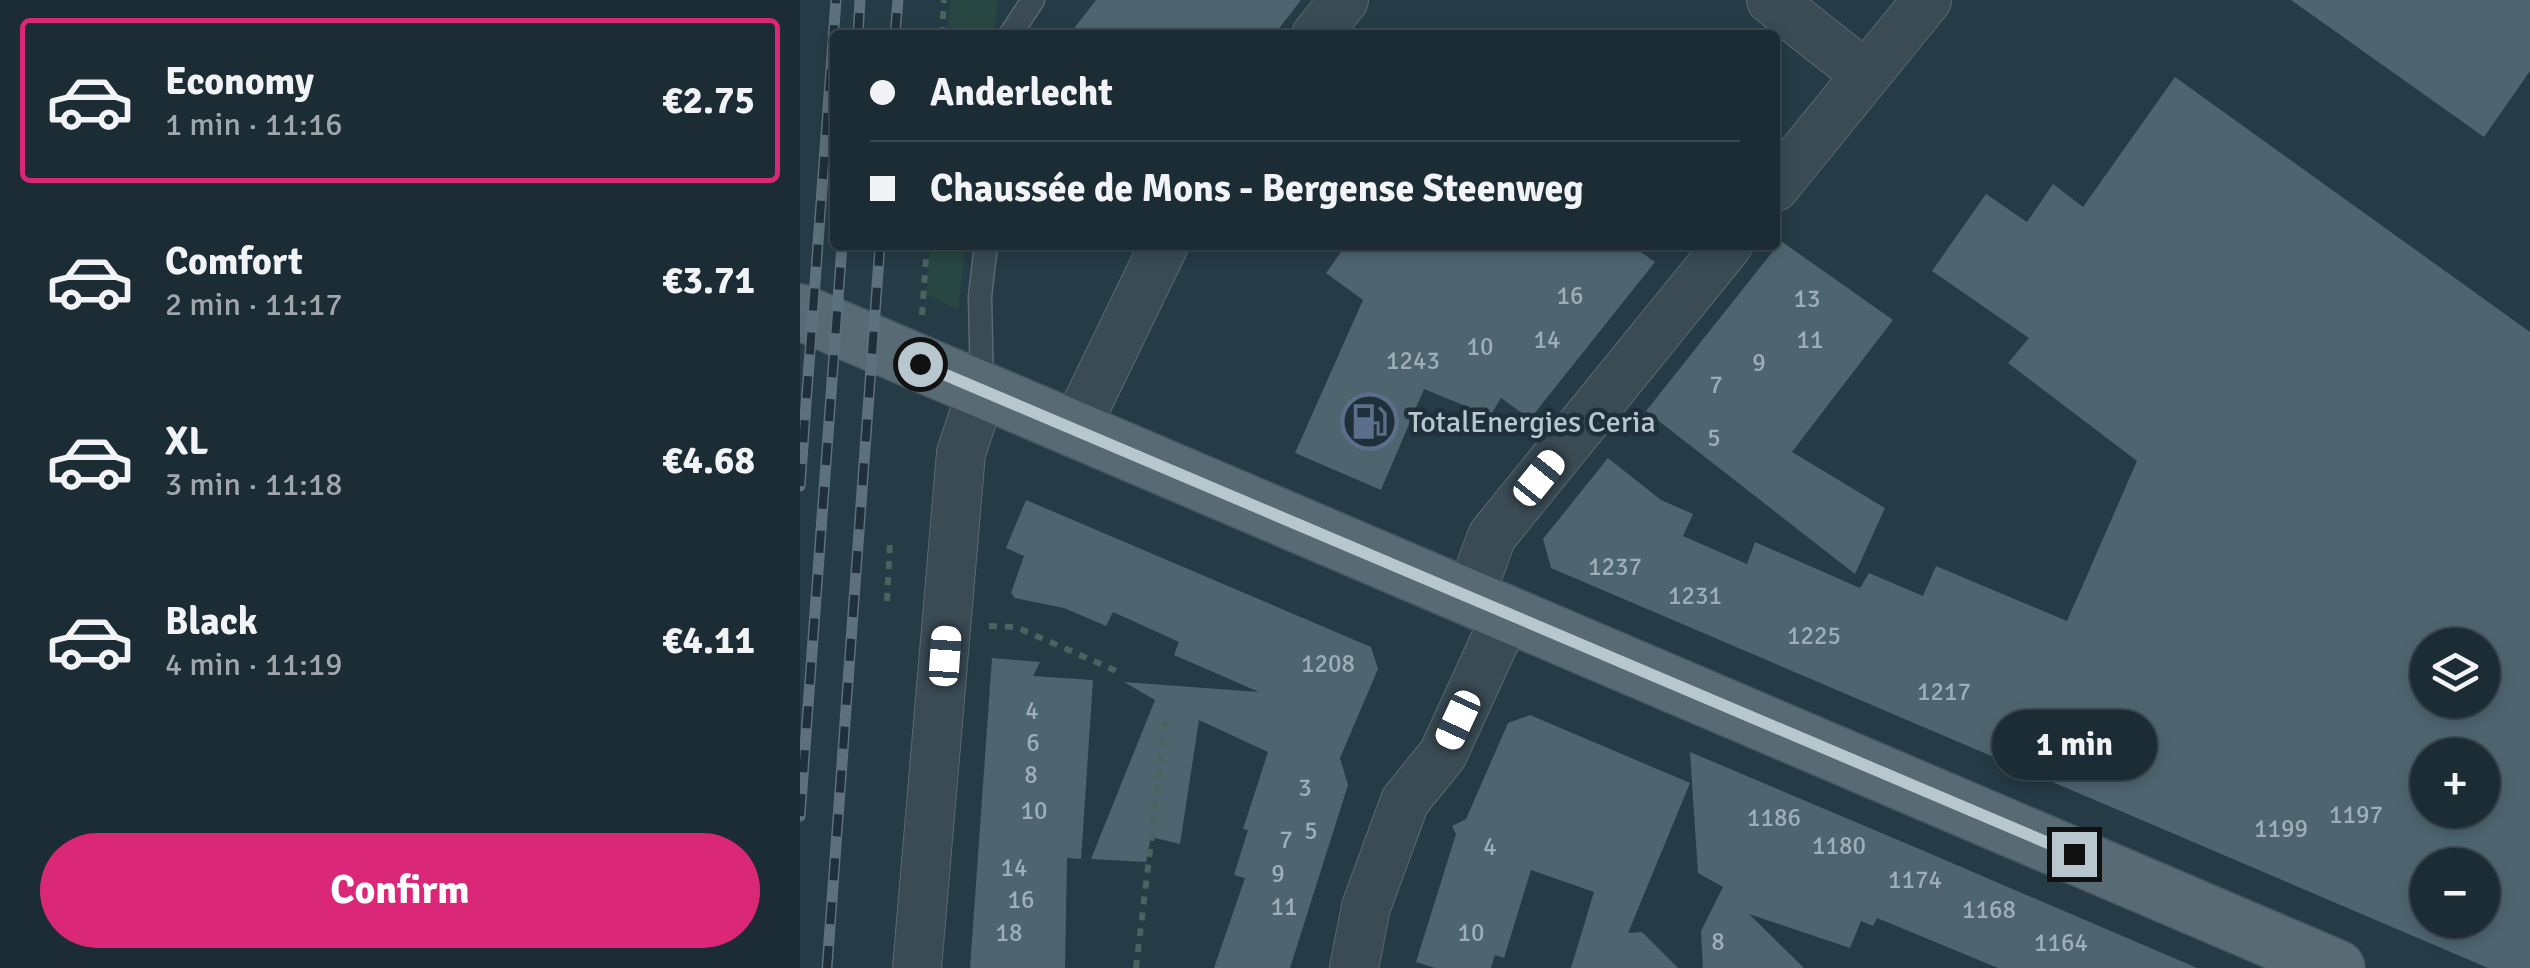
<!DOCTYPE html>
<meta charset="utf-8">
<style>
:root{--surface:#1c2c34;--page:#293840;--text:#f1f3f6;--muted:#a0a7ac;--line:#3a484f;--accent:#db2777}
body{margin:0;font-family:Signika,sans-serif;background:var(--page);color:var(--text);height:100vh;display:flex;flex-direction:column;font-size:38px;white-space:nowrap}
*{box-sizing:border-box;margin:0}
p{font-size:32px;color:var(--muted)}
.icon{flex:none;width:55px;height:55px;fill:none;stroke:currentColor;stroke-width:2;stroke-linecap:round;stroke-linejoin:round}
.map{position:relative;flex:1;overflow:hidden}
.drawer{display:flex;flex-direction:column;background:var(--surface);width:800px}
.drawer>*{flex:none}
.banner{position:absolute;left:30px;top:30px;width:950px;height:220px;border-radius:10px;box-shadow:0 5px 15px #0003,0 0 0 2px var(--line);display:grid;align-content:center;height:220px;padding:0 40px;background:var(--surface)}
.tools{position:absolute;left:1610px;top:628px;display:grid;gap:20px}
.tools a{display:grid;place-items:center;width:90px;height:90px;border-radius:50%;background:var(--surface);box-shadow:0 5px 15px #0003,0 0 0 2px var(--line);font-size:50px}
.end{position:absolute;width:45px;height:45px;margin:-22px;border:12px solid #b8c6ce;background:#111;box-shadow:0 0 0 5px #111}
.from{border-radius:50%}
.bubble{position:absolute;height:70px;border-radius:35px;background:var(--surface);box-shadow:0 5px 15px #0003,0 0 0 2px var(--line);font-size:32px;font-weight:700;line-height:70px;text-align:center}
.car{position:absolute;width:30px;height:60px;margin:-30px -15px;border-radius:12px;box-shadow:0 0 8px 2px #0007;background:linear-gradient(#fff 24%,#345 0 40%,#fff 0 76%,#345 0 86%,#fff 0)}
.banner b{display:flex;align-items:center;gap:35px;height:95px;font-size:38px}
.banner b+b{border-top:2px solid var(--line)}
.banner i{width:25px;height:25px;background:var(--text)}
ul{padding:18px 0 0;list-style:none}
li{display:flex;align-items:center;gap:30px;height:165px;margin:0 20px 15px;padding:0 20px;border:5px solid transparent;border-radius:10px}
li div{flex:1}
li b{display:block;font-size:38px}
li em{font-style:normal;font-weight:700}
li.active{border-color:var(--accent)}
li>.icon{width:90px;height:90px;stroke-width:1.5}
.action{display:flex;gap:20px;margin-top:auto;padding:20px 40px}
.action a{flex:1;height:115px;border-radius:60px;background:var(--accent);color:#fff;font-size:40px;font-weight:700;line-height:115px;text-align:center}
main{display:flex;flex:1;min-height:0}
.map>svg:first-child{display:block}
.green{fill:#284642}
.building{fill:#4e6570;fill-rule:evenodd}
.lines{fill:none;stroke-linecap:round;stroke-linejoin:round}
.service-casing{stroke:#596972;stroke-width:25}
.minor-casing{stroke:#596972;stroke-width:50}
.primary-casing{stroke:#475761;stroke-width:58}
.path{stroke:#486360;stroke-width:6;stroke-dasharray:8 8;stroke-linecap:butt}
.service{stroke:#3a4b54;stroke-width:22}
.minor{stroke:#3a4b54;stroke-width:48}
.primary{stroke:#586b74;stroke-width:55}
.rail-casing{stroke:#5c717c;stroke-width:11}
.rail{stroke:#1f303a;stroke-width:8;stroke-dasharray:22;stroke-linecap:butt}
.route{stroke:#b8c6ce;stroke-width:12}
.labels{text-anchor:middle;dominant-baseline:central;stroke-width:9;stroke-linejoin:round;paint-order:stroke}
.number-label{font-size:25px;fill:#9eaeb6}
.poi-label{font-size:30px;fill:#b8c6ce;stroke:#1f303a;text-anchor:start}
</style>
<main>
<section class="drawer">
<ul>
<li class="active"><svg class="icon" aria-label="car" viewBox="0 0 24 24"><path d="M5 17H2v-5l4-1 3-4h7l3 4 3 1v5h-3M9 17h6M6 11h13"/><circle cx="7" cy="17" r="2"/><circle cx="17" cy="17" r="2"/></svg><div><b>Economy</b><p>1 min · 11:16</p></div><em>€2.75</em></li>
<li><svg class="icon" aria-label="car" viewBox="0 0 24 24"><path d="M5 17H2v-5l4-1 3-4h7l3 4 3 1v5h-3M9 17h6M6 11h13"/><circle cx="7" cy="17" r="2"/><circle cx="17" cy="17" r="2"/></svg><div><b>Comfort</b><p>2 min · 11:17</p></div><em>€3.71</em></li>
<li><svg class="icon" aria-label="car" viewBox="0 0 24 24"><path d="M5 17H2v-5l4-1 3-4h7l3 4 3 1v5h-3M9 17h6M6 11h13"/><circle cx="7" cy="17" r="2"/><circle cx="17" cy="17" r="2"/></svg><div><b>XL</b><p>3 min · 11:18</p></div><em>€4.68</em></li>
<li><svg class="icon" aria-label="car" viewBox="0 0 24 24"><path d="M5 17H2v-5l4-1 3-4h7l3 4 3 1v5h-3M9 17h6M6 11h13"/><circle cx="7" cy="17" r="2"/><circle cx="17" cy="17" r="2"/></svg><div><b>Black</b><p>4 min · 11:19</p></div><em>€4.11</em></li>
</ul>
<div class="action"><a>Confirm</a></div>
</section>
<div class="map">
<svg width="1730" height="968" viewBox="0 0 1730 968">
<rect width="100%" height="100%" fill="#253b45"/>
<!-- green -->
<path class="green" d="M150,0H198L194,35H147Z
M130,245H166L158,310L119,292L127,287Z"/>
<!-- building -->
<path class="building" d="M296,0H501L474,35H269Z
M1491,0H1730V71L1684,137Z
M1375,77L1730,332V968H1688L751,568L743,539L808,458L861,500L893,514L883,536L947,564L955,542L1060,588L1069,573L1123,596L1136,566L1267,621L1337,461L1208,363L1229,338L1132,271L1186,194L1227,222L1253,184L1283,207ZM1628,645H1682V700H1628ZM1628,755H1682V810H1628ZM1628,865H1682V920H1628Z
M981,241L1093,320L992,452L1085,508L1055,574L846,411Z
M546,245H831L855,262L730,419L701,398L690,416L624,389L581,490L495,453L563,300L526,273Z
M226,500L571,647L578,669L540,758L548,785L490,968H414L445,878L434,875L448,830L443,829L468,752L399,720L380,844L351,837L346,862L291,859L355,700L324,682L459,692L374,655L379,642L313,612L306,626L264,608L215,598L211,593L224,556L206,548Z
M192,658L240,662L233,676L293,680L281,859L267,858L265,968H170Z
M730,715L890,783L828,933L842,932L878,968H771L794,892L731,870L704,958L695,955L691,968H635L616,962L656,834L652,826L666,819L708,723Z
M890,752L1124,851L1397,968H1198L1077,918L1073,926L1061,921L1050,948L949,914L1004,968H903L901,931L923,887L898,873Z"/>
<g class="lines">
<defs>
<path id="service" d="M210,35L233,0
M182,390L180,296L186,245"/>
<path id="minor" d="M971,0L1066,75
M516,35L544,0
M975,187L1127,0
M275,429L364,245
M670,596L692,536L928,245
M117,968L161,453L182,390
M554,968L566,907L605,801L643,754L708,612"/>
<path id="primary" d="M0,312L1537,968"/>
</defs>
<!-- service casing -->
<use href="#service" class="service-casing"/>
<!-- minor casing -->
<use href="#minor" class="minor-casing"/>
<!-- primary casing -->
<use href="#primary" class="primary-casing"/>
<!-- path -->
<path class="path" d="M142,35L144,0
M122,315L127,245
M87,601L90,543
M189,626L216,627L321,673
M336,968L366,715"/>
<!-- service -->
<use href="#service" class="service"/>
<!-- minor -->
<use href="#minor" class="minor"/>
<!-- primary -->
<use href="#primary" class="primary"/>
<defs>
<path id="rail" d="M58,35L60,0
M95,35L98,0
M0,486L36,0
M0,816L42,245
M27,968L80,245"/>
</defs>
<!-- rail casing -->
<use href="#rail" class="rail-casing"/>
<!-- rail -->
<use href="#rail" class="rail"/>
</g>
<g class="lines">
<!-- route -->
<path class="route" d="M120,364L1274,854"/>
</g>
<!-- icons -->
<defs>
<symbol id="fuel-ring" viewBox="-11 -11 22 22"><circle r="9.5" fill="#1f303a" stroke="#5c6f8a" stroke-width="1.5"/><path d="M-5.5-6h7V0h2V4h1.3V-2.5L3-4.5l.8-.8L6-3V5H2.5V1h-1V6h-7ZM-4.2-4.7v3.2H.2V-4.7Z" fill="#5c6f8a"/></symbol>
</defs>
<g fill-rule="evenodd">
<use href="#fuel-ring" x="538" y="390" width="63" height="63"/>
</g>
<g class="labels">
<!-- number labels -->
<g class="number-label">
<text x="770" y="295">16</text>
<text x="1007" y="298">13</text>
<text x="747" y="339">14</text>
<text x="1010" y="339">11</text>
<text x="680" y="346">10</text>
<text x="613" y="360">1243</text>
<text x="959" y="362">9</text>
<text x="916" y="384">7</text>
<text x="914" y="437">5</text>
<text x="815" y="566">1237</text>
<text x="895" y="595">1231</text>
<text x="1014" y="635">1225</text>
<text x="528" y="663">1208</text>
<text x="1144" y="691">1217</text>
<text x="232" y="710">4</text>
<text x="233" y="742">6</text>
<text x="231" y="774">8</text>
<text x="505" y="787">3</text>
<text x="234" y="810">10</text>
<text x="1556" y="814">1197</text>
<text x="974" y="817">1186</text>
<text x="1481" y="828">1199</text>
<text x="511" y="830">5</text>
<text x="486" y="839">7</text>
<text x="1039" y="845">1180</text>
<text x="690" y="846">4</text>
<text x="214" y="867">14</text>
<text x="478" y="873">9</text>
<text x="1115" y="879">1174</text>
<text x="221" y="899">16</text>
<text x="484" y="906">11</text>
<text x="1189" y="909">1168</text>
<text x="209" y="932">18</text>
<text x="671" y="932">10</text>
<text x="918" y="941">8</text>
<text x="1261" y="942">1164</text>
</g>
<!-- poi labels -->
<g class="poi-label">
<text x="608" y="422">TotalEnergies Ceria</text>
</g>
</g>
</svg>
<div class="tools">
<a><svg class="icon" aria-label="layers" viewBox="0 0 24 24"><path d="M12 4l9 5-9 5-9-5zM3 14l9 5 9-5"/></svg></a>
<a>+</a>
<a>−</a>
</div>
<i class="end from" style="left:120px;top:364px"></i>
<i class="end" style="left:1274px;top:854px"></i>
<div class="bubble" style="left:1192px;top:710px;width:165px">1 min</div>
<i class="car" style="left:739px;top:478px;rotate:39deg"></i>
<i class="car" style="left:145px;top:656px;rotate:4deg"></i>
<i class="car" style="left:658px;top:720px;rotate:205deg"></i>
<div class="banner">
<b><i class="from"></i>Anderlecht</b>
<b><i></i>Chaussée de Mons - Bergense Steenweg</b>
</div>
</div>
</main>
